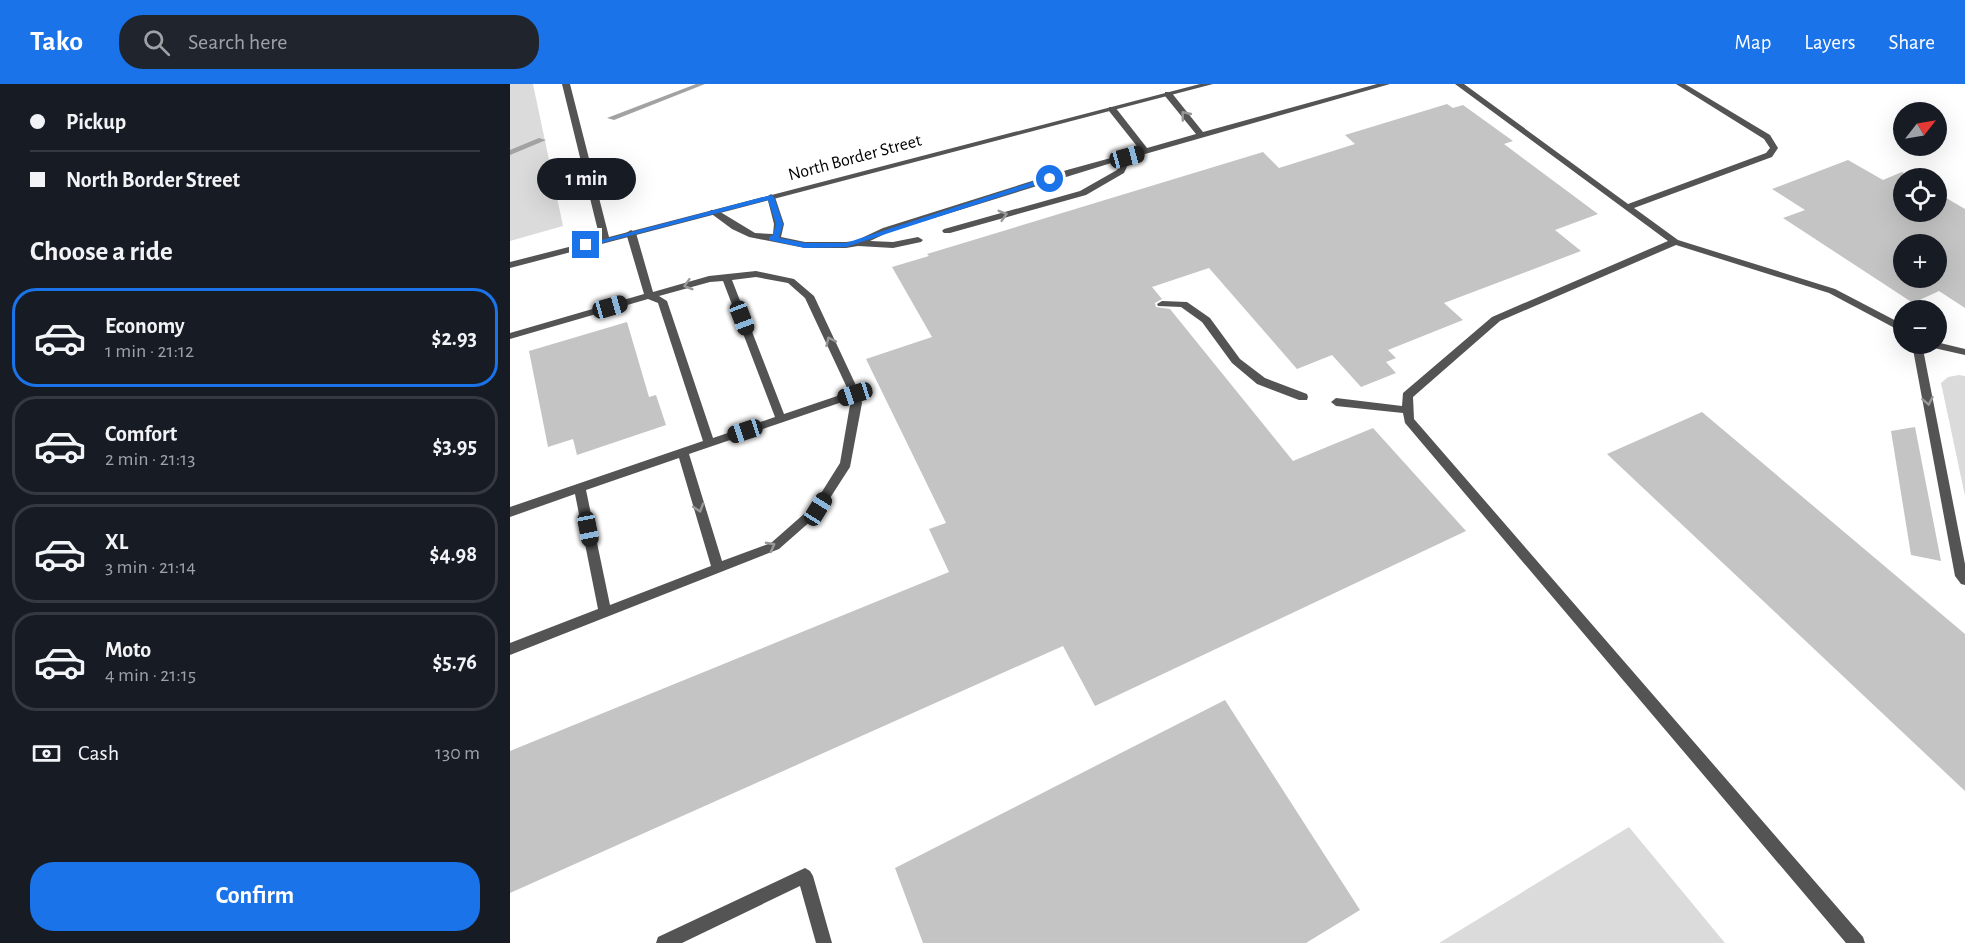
<!DOCTYPE html>
<meta charset="utf-8">
<style>
:root{--surface:#171b24;--page:#20242c;--text:#f1f3f6;--muted:#9ea1a6;--line:#363941;--accent:#1a73e8}
body{margin:0;font-family:"Alegreya Sans",sans-serif;background:var(--page);color:var(--text);height:100vh;display:flex;flex-direction:column;font-size:22px;white-space:nowrap}
*{box-sizing:border-box;margin:0}
p{font-size:20px;color:var(--muted)}
.icon{flex:none;width:33px;height:33px;fill:none;stroke:currentColor;stroke-width:2;stroke-linecap:round;stroke-linejoin:round}
.map{position:relative;flex:1;overflow:hidden}
.side{display:flex;flex-direction:column;background:var(--surface);width:510px}
.side>*{flex:none}
.top-card{display:grid;align-content:center;height:132px;padding:0 30px;background:var(--surface)}
.needle{width:39px;rotate:59deg}
.controls{position:absolute;left:1383px;top:18px;display:grid;gap:12px}
.controls a{display:grid;place-items:center;width:54px;height:54px;border-radius:50%;background:var(--surface);box-shadow:0 6px 24px #0002;font-size:30px}
.end{position:absolute;width:27px;height:27px;margin:-14px;border:8px solid #1a73e8;background:#fff;box-shadow:0 0 0 3px #fff}
.from{border-radius:50%}
.bubble{position:absolute;height:42px;border-radius:21px;background:var(--surface);box-shadow:0 6px 24px #0002;font-size:20px;font-weight:700;line-height:42px;text-align:center}
.car{position:absolute;width:18px;height:36px;margin:-18px -9px;border-radius:8px;box-shadow:0 0 4px 2px #0007;background:linear-gradient(#222 24%,#8ab4d8 0 40%,#222 0 76%,#8ab4d8 0 86%,#222 0)}
.top-card b{display:flex;align-items:center;gap:21px;height:57px;font-size:22px}
.top-card b+b{border-top:2px solid var(--line)}
.top-card i{width:15px;height:15px;background:var(--text)}
ul{padding:0;list-style:none}
li{display:flex;align-items:center;gap:18px;height:99px;margin:0 12px 9px;padding:0 18px;border:3px solid var(--line);border-radius:24px}
li div{flex:1}
li b{display:block;font-size:22px}
li em{font-style:normal;font-weight:700}
li.on{border-color:var(--accent)}
li>.icon{width:54px;height:54px;stroke-width:1.5}
h2{padding:0 30px;font-size:27px;line-height:72px}
.pay{display:flex;align-items:center;gap:15px;height:66px;padding:0 30px;font-size:22px}
.pay p{margin-inline-start:auto}
.button{display:flex;gap:12px;margin-top:auto;padding:12px 30px}
.button a{flex:1;height:69px;border-radius:24px;background:var(--accent);color:#fff;font-size:24px;font-weight:700;line-height:69px;text-align:center}
header{display:flex;align-items:center;gap:36px;box-sizing:border-box;height:84px;padding:0 30px;background:var(--accent);color:#fff}
header strong{font-size:28px}
nav{display:flex;gap:33px;margin-inline-start:auto;font-size:21px}
.search{width:420px;height:54px;background:var(--page);display:flex;align-items:center;gap:15px;box-sizing:border-box;padding:0 21px;border-radius:24px;color:var(--muted);font-size:22px}
main{display:flex;flex:1;min-height:0}
.map>svg:first-child{display:block}
.green{fill:#dbdbdb}
.lines{fill:none;stroke-linecap:round;stroke-linejoin:round}
.stream{fill:#a2a2a2;fill-rule:evenodd}
.building{fill:#c4c4c4;fill-rule:evenodd}
.service{fill:#545454;fill-rule:evenodd}
.tertiary{fill:#545454;fill-rule:evenodd}
.oneway{stroke:#989898}
.route{fill:#1a73e8}
.labels{text-anchor:middle;dominant-baseline:central;stroke-width:6;stroke-linejoin:round;paint-order:stroke}
.far-street-label{font-size:18px;fill:#000;stroke:#fff}
</style>
<header>
<strong>Tako</strong>
<div class="search"><svg class="icon" aria-label="search" viewBox="0 0 24 24"><circle cx="10" cy="10" r="6"/><path d="M15 15l6 6"/></svg>Search here</div>
<nav><a>Map</a><a>Layers</a><a>Share</a></nav>
</header>
<main>
<section class="side">
<div class="top-card">
<b><i class="from"></i>Pickup</b>
<b><i></i>North Border Street</b>
</div>
<h2>Choose a ride</h2>
<ul>
<li class="on"><svg class="icon" aria-label="car" viewBox="0 0 24 24"><path d="M5 17H2v-5l4-1 3-4h7l3 4 3 1v5h-3M9 17h6M6 11h13"/><circle cx="7" cy="17" r="2"/><circle cx="17" cy="17" r="2"/></svg><div><b>Economy</b><p>1 min · 21:12</p></div><em>$2.93</em></li>
<li><svg class="icon" aria-label="car" viewBox="0 0 24 24"><path d="M5 17H2v-5l4-1 3-4h7l3 4 3 1v5h-3M9 17h6M6 11h13"/><circle cx="7" cy="17" r="2"/><circle cx="17" cy="17" r="2"/></svg><div><b>Comfort</b><p>2 min · 21:13</p></div><em>$3.95</em></li>
<li><svg class="icon" aria-label="car" viewBox="0 0 24 24"><path d="M5 17H2v-5l4-1 3-4h7l3 4 3 1v5h-3M9 17h6M6 11h13"/><circle cx="7" cy="17" r="2"/><circle cx="17" cy="17" r="2"/></svg><div><b>XL</b><p>3 min · 21:14</p></div><em>$4.98</em></li>
<li><svg class="icon" aria-label="car" viewBox="0 0 24 24"><path d="M5 17H2v-5l4-1 3-4h7l3 4 3 1v5h-3M9 17h6M6 11h13"/><circle cx="7" cy="17" r="2"/><circle cx="17" cy="17" r="2"/></svg><div><b>Moto</b><p>4 min · 21:15</p></div><em>$5.76</em></li>
</ul>
<div class="pay"><svg class="icon" aria-label="cash" viewBox="0 0 24 24"><path d="M3 7h18v10H3z"/><circle cx="12" cy="12" r="2"/></svg>Cash<p>130 m</p></div>
<div class="button"><a>Confirm</a></div>
</section>
<div class="map">
<svg width="1455" height="859" viewBox="0 0 1455 859">
<rect width="100%" height="100%" fill="#fff"/>
<!-- green -->
<path class="green" d="M0,0H23L53,142L0,157Z
M1449,291L1455,292V412L1431,299L1438,293Z
M1119,743L1215,859H929Z"/>
<g class="lines">
<!-- stream -->
<path class="stream" d="M186,0H195L104,36L97,34Z
M29,54L36,56L0,71V66Z"/>
</g>
<!-- building -->
<path class="building" d="M937,20L943,24L953,21L1003,57L994,60L1088,130L1045,146L1071,167L934,219L953,236L878,266L886,274L876,278L886,289L851,303L822,271L787,285L699,184L642,203L652,215L645,219L646,223L660,225L783,377L863,344L956,447L585,622L553,562L0,809V667L439,488L419,445L436,439L356,275L422,253L382,183L419,172L417,170L753,68L769,84L845,60L835,51Z
M1338,76L1373,96L1392,88L1403,94H1394V128H1426V108L1455,125V224L1429,207L1403,219L1273,134L1295,126L1262,105ZM1394,160H1426V194H1394Z
M117,238L139,313L146,311L156,341L67,371L63,355L38,363L19,267Z
M1192,328L1455,550V707L1097,370Z
M1405,343L1431,477L1401,471L1381,347Z
M715,616L850,826L796,859H413L385,784Z"/>
<g class="lines">
<!-- service -->
<path class="service" d="M867,0H880L621,74L614,89L576,111L440,149H434L432,147L434,145L570,107L607,86L611,76L379,148L360,157L383,158L408,153L413,156L411,158L383,164L348,162L336,164H295L239,153L222,145L199,128L201,126H207L245,149L263,150L264,140L257,113L261,110L265,113L274,140L271,153L295,158H336L345,157L373,144L557,86L630,66L599,27V23H605L637,64L686,50L655,12V8H661L693,48Z
M945,0H954L1118,120L1256,69L1260,64L1254,55L1166,0H1175L1260,51L1268,64L1262,73L1124,124L1168,156L1325,205L1394,241V249L1319,209L1166,161L990,237L903,313L904,335L1353,853L1355,859H1336L895,339L893,329L826,322L821,318L826,314L892,322L893,309L982,233L1158,157Z
M121,146L126,149L143,208L199,192L246,187L284,195L304,212L350,310L352,319L340,383L311,428L269,465L0,571V559L88,525L65,410L0,433V423L193,357L148,219L138,215L0,255V249L134,210L116,149ZM246,193L278,199L295,214L339,308L274,330L222,196ZM213,197L265,333L203,354L157,217L149,212L200,198ZM341,315L330,379L303,422L261,459L212,477L179,370ZM169,374L201,482L100,521L76,406Z
M652,217L677,218L700,234L730,275L755,294L797,310L798,313L797,316H789L747,300L722,279L692,238L671,223L648,222L647,220Z
M1426,258L1455,265V271L1415,262L1414,260Z
M1402,260H1412L1455,480V501L1451,500L1445,492Z
M295,784L300,787L303,792L322,859H306L290,802L172,859H146L148,853Z"/>
<!-- tertiary -->
<path class="tertiary" d="M52,0H60L99,153L690,0H703L0,184V178L90,155Z"/>
</g>
<!-- one-way arrows -->
<defs><path id="oneway-chevron" d="M-2-3.5L2.5 0L-2 3.5" fill="none" stroke-width="1.6" stroke-linecap="round" stroke-linejoin="round" transform="scale(1.5)"/></defs>
<g class="oneway">
<use href="#oneway-chevron" transform="translate(675 31) rotate(-129)"/>
<use href="#oneway-chevron" transform="translate(493 131) rotate(-16)"/>
<use href="#oneway-chevron" transform="translate(178 201) rotate(164)"/>
<use href="#oneway-chevron" transform="translate(320 257) rotate(-115)"/>
<use href="#oneway-chevron" transform="translate(1418 317) rotate(79)"/>
<use href="#oneway-chevron" transform="translate(189 424) rotate(73)"/>
<use href="#oneway-chevron" transform="translate(261 462) rotate(-28)"/>
</g>
<!-- route -->
<path class="route" d="M537,93L544,95L336,163L295,164L259,156V153L263,151L266,140L258,116L76,163L73,161L261,111L264,113L273,140L269,154L295,159H336Z"/>
<g class="labels">
<!-- far-street labels -->
<g class="far-street-label">
<text transform="translate(345 74) rotate(-15)">North Border Street</text>
</g>
</g>
</svg>
<div class="controls">
<a><svg class="needle" viewBox="-14 -14 28 28"><path d="M0-13l5 13h-10z" fill="#e53935"/><path d="M0 13l5-13h-10z" fill="#9ea1a6"/></svg></a>
<a><svg class="icon" aria-label="locate" viewBox="0 0 24 24"><circle cx="12" cy="12" r="6"/><path d="M12 2v4M12 18v4M2 12h4M18 12h4"/></svg></a>
<a>+</a>
<a>−</a>
</div>
<i class="end from" style="left:540px;top:95px"></i>
<i class="end" style="left:76px;top:161px"></i>
<div class="bubble" style="left:27px;top:74px;width:99px">1 min</div>
<i class="car" style="left:617px;top:73px;rotate:75deg"></i>
<i class="car" style="left:100px;top:223px;rotate:74deg"></i>
<i class="car" style="left:232px;top:234px;rotate:159deg"></i>
<i class="car" style="left:345px;top:310px;rotate:252deg"></i>
<i class="car" style="left:235px;top:347px;rotate:252deg"></i>
<i class="car" style="left:308px;top:425px;rotate:32deg"></i>
<i class="car" style="left:78px;top:445px;rotate:169deg"></i>
</div>
</main>
